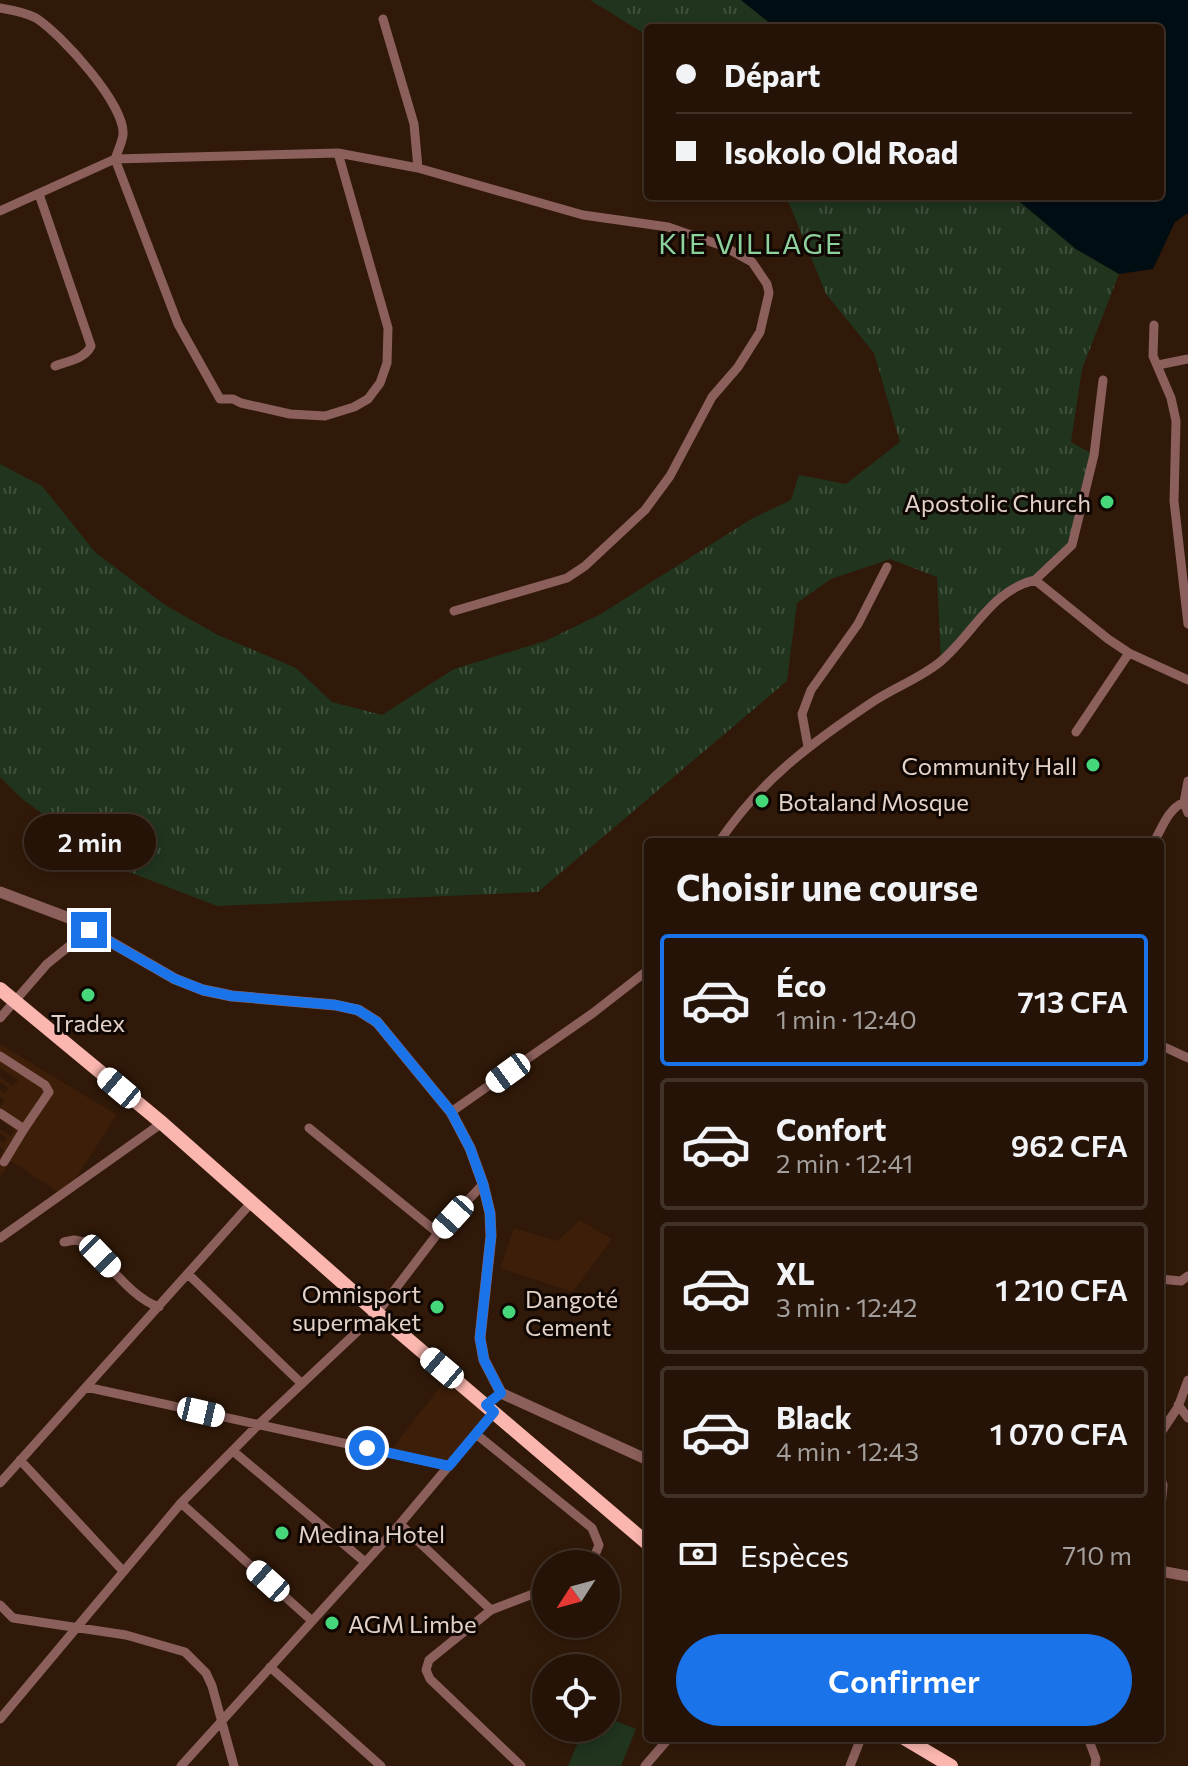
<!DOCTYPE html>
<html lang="fr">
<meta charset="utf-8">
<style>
:root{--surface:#241306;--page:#302014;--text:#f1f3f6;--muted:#a39e9b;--line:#413228;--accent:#1a73e8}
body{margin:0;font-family:Commissioner,sans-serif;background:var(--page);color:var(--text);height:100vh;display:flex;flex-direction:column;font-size:30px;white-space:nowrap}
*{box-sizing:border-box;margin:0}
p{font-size:26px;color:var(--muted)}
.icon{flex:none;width:44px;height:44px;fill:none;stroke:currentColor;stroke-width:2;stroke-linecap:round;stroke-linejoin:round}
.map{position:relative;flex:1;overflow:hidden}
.details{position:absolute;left:644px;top:838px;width:520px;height:904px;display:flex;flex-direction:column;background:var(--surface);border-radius:8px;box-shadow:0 4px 12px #0003,0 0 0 2px var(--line)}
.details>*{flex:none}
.top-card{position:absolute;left:644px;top:24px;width:520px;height:176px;border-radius:8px;box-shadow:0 4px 12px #0003,0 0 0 2px var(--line);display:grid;align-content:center;height:176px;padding:0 32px;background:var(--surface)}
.needle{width:52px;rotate:234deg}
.tools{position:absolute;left:532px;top:1550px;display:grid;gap:16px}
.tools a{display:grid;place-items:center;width:88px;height:88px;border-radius:50%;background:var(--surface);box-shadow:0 4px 12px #0003,0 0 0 2px var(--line);font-size:40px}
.end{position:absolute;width:36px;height:36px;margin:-18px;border:10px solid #1a73e8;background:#fff;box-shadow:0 0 0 4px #fff}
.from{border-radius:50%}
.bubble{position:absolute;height:56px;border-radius:28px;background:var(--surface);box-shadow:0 4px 12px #0003,0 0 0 2px var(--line);font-size:26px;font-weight:600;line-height:56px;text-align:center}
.car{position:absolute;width:24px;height:48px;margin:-24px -12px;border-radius:10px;box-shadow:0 0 6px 2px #0007;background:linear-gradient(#fff 24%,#345 0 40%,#fff 0 76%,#345 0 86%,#fff 0)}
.top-card b{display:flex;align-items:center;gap:28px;height:76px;font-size:30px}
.top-card b+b{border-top:2px solid var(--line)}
.top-card i{width:20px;height:20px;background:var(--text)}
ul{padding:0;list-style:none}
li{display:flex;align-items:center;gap:24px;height:132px;margin:0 16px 12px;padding:0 16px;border:4px solid var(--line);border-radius:8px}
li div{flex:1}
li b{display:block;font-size:30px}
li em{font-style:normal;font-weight:600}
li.selected{border-color:var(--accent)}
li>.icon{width:72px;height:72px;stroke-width:1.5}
h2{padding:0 32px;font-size:36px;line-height:96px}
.pay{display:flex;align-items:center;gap:20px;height:88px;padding:0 32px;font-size:30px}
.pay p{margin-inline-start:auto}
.button{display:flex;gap:16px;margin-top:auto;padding:16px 32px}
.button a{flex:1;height:92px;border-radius:48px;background:var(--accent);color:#fff;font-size:32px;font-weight:600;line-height:92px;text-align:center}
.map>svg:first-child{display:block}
.built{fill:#3c1e09}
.grass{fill:url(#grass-tufts)}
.garden{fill:#20341e}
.water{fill:#000e14}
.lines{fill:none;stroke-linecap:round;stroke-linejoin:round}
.minor{stroke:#8b5f5b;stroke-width:9}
.tertiary{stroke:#8b5f5b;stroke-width:11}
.trunk{stroke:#fab6af;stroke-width:14}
.route{stroke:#1a73e8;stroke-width:10}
.poi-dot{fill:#46d77a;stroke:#100702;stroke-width:3}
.labels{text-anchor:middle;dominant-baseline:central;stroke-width:6;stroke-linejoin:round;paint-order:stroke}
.poi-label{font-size:24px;fill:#e2d2c8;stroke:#100702;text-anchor:start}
.quarter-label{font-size:28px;letter-spacing:2px;fill:#8dd19d;stroke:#100702}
</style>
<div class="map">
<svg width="1188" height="1766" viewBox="0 0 1188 1766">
<defs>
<pattern id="grass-tufts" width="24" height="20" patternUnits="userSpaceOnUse" patternTransform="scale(2)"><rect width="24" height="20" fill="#20341e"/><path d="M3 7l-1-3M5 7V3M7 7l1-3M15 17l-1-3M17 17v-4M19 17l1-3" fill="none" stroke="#40503d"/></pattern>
</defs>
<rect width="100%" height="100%" fill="#301908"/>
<!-- built -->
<path class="built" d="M0,1044L117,1115L64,1196L11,1161L0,1177V1156L4,1149L0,1147V1140L4,1143L7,1138L0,1133V1129L11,1136L15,1130L0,1120V1106L5,1100L0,1097V1090L5,1093L8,1088L0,1082V1077L13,1086L18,1080L2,1069L0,1070Z
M580,1220L612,1239L573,1292L500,1268L514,1228L557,1241Z
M446,1379L487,1414L447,1462L392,1449Z"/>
<!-- grass -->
<path class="grass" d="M590,0H741L776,28H648V36Z
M786,196H1013L1076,249L1119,274L1082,369L1071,442L1094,455L1072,545L1023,586L1013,588L941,661L937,577L890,559L831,579L797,603L787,681L538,892L217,906L111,865L21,798L0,777V464L42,486L95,552L165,605L218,635L296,668L332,702L382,715L454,669L545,641L599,615L753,518L791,500L799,475L846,484L900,442L874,353L826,294Z"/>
<!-- garden -->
<path class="garden" d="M606,1717L636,1729L621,1766H568L584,1728H606Z"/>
<!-- water -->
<path class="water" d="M741,0H1188V213L1175,222L1153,269L1119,274L1076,249L1013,196H1160V28H776Z"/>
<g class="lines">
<!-- minor -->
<path class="minor" d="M0,8C12,10 25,12 36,18C61,34 126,105 123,135C122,142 118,151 115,159L178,324L220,399H233L241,403L290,414L325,416L354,407L368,399L380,383L387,363L388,328L338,153
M383,19L414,124L418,168
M39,194L91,346C85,359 68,361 55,366
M0,211L115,159L338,153L418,168L583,215L668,227L723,246L752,262L767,284L769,293L760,332L738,367L712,397L670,476L645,510L585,566L567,578L454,611
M1154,325L1153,356L1171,398L1176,421L1174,501L1188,624
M1158,365L1188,359
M1035,580L1072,545L1094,455L1103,380
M1076,732L1129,653
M808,747L802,714L811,690L858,624L887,567
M1188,781L1184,802L1188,813
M719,842C761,780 810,744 871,703C893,688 919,679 940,662C972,636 991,590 1035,580L1108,639L1129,653L1188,680
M1154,842C1162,828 1168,809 1184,802
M0,1018L47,964L89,930
M1160,1045L1188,1058
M0,1056L45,1085L49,1092L24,1129L0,1113
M451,1112L593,1013L648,970
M309,1128L438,1233
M4,1162L24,1129
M0,1238L162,1123
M64,1242L74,1240L85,1242C108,1262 130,1297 159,1307
M188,1274L302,1384
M1160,1279L1181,1281L1188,1276
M86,1387L449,1466
M1178,1405L1188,1418
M476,1434L592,1528L599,1545L593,1560L587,1564
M1160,1434L1178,1407L1188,1380
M233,1451L365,1562
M20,1460L123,1571
M1160,1477L1163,1485L1160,1519
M0,1483L251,1203
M181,1503L311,1620
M400,1524L491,1610L546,1589
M0,1605L13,1618L126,1635L185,1652L206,1673L212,1686L234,1766
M491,1610L429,1660L426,1670L430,1679L521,1766
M270,1667L381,1766
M0,1719L181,1503L258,1425L377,1313L438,1233L483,1184
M1088,1738L1096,1759L1095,1766
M181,1766L400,1524L494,1412
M645,1766L669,1738
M850,1766L861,1738"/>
<!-- tertiary -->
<path class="tertiary" d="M0,892L69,918L175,979L203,990L232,996L335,1005L358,1010L377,1022L451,1112L470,1148L483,1184L490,1213L491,1236L480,1338L484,1360L501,1393L648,1460
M1160,1571L1188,1576"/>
<!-- trunk -->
<path class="trunk" d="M0,989L162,1123L377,1313L648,1544
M904,1738L951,1766"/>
</g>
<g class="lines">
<!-- route -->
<path class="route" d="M89,930L175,979L203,990L232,996L335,1005L358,1010L377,1022L451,1112L470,1148L483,1184L490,1213L491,1236L480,1338L484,1360L501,1393L486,1405L494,1412L449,1466L367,1448"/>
</g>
<!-- markers -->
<g class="poi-dot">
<circle cx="1107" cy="502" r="8"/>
<circle cx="1093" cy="765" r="8"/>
<circle cx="762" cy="801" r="8"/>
<circle cx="88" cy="995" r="8"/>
<circle cx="437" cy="1307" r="8"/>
<circle cx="509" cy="1312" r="8"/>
<circle cx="282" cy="1533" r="8"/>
<circle cx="332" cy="1623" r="8"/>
</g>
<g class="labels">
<!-- poi labels -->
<g class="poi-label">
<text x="1091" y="502" text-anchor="end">Apostolic Church</text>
<text x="1077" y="765" text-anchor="end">Community Hall</text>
<text x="778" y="801">Botaland Mosque</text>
<text x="88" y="1022" text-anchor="middle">Tradex</text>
<text x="421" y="1293" text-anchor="end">Omnisport<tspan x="421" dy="28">supermaket</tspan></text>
<text x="525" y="1298">Dangoté<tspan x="525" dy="28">Cement</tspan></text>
<text x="298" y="1533">Medina Hotel</text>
<text x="348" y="1623">AGM Limbe</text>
</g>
<!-- quarter labels -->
<g class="quarter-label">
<text x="751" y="243">KIE VILLAGE</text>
</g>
</g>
</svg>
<div class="tools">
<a><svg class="needle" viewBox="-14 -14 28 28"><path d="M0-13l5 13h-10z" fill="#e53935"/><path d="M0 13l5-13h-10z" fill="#a39e9b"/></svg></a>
<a><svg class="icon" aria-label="locate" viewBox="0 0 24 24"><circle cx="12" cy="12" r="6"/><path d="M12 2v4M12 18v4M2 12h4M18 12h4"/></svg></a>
</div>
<i class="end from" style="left:367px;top:1448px"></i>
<i class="end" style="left:89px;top:930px"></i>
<div class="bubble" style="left:24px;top:814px;width:132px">2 min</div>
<i class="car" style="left:508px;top:1073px;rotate:234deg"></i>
<i class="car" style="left:119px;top:1088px;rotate:310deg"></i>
<i class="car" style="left:453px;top:1217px;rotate:222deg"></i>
<i class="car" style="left:100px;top:1256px;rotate:136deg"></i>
<i class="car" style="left:442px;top:1368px;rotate:310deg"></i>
<i class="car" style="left:201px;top:1412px;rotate:103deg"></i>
<i class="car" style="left:268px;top:1581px;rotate:312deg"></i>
<div class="top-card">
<b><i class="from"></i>Départ</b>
<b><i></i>Isokolo Old Road</b>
</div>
<section class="details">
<h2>Choisir une course</h2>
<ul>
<li class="selected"><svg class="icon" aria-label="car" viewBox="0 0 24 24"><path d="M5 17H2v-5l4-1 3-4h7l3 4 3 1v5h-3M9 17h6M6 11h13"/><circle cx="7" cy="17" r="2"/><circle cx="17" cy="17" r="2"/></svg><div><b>Éco</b><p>1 min · 12:40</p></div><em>713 CFA</em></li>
<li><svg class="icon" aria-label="car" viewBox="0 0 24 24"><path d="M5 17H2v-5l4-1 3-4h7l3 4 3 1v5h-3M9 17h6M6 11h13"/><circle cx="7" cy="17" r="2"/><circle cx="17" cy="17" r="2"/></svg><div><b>Confort</b><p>2 min · 12:41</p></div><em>962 CFA</em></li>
<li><svg class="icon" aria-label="car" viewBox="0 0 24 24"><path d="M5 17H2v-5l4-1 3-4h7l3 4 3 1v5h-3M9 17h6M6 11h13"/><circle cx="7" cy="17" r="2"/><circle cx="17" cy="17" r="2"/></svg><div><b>XL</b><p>3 min · 12:42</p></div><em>1 210 CFA</em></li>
<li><svg class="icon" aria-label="car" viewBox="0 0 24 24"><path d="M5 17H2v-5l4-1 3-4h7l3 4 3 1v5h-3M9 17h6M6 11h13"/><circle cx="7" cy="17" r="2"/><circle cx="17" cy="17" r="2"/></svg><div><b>Black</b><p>4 min · 12:43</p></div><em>1 070 CFA</em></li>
</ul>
<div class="pay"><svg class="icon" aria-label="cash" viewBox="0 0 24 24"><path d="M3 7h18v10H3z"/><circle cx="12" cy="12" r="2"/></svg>Espèces<p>710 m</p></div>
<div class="button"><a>Confirmer</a></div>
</section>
</div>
